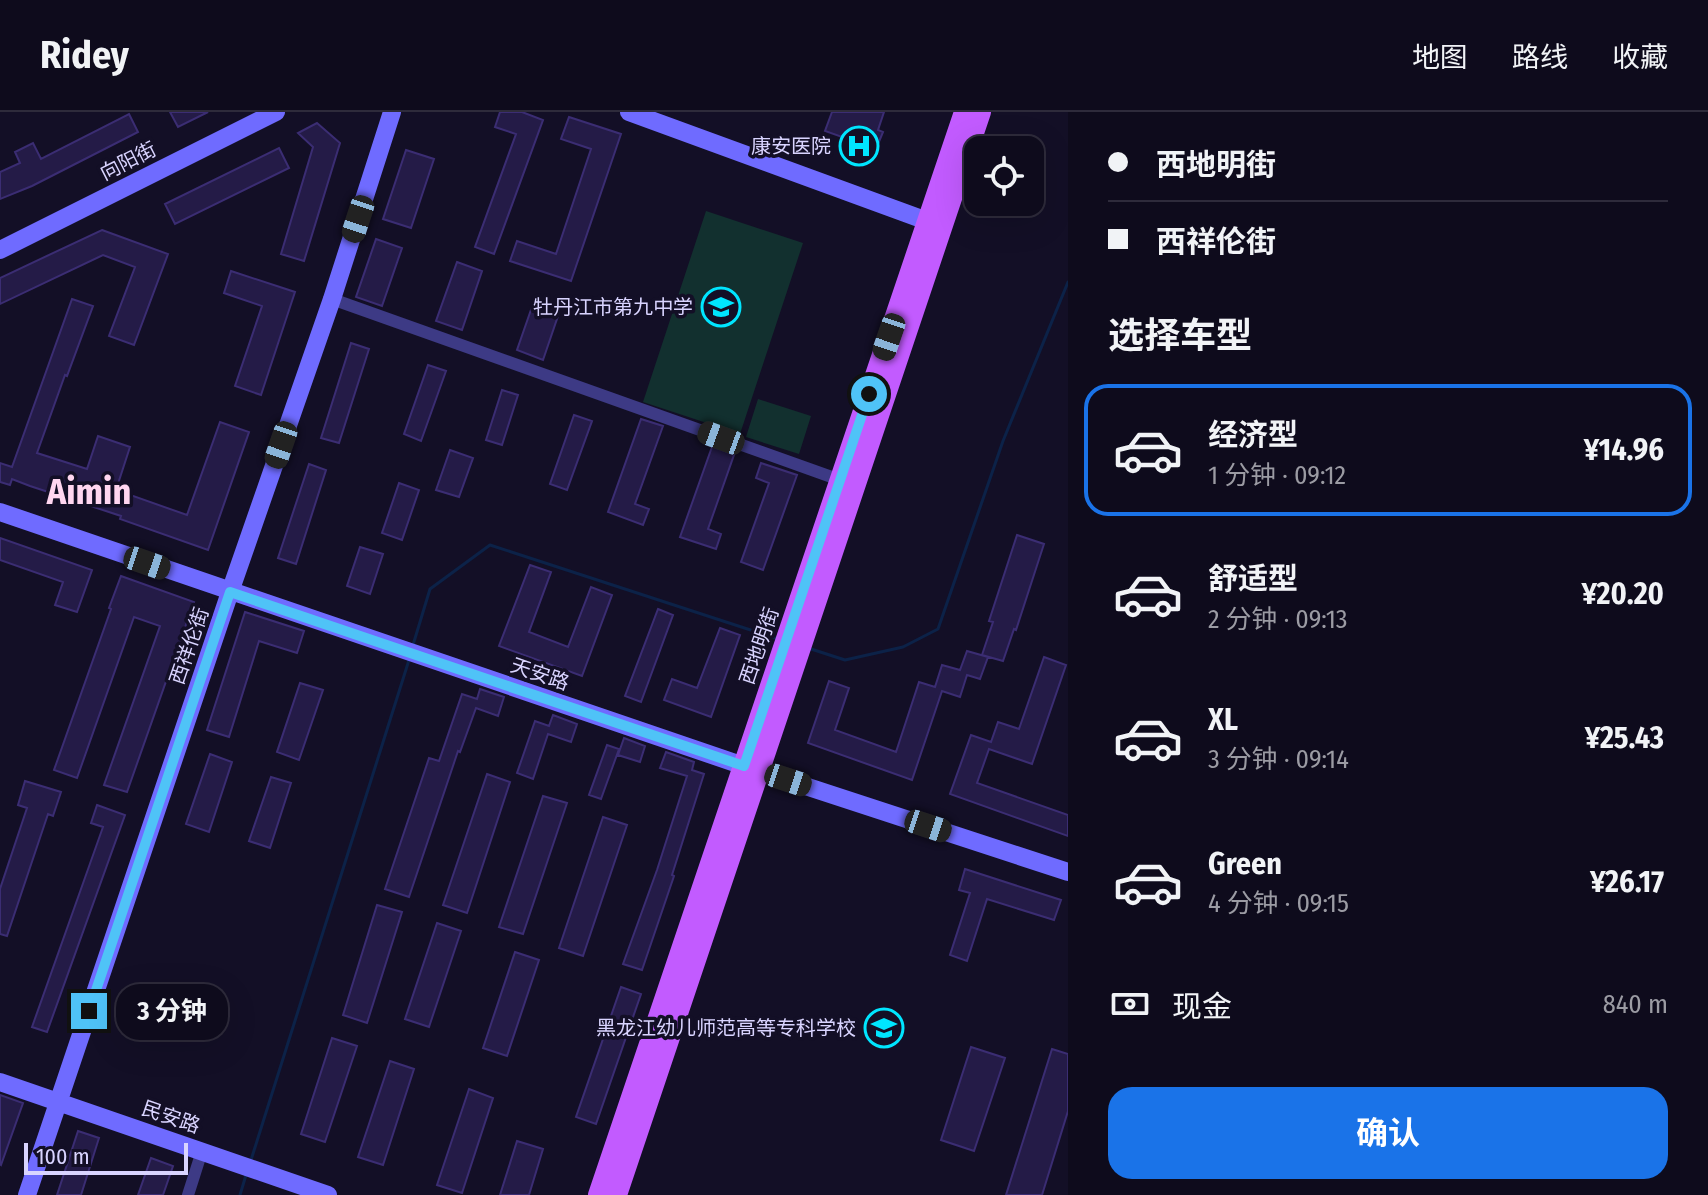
<!DOCTYPE html>
<html lang="zh">
<meta charset="utf-8">
<style>
:root{--surface:#0e0b1c;--page:#1c1929;--text:#f1f3f6;--muted:#9b9ba3;--line:#2e2b3b;--accent:#1a73e8}
body{margin:0;font-family:"Fira Sans Condensed","Noto Sans SC",sans-serif;background:var(--page);color:var(--text);height:100vh;display:flex;flex-direction:column;font-size:30px;white-space:nowrap}
*{box-sizing:border-box;margin:0}
p{font-size:26px;color:var(--muted)}
.icon{flex:none;width:44px;height:44px;fill:none;stroke:currentColor;stroke-width:2;stroke-linecap:round;stroke-linejoin:round}
.map{position:relative;flex:1;overflow:hidden}
.sheet{display:flex;flex-direction:column;background:var(--surface);width:640px}
.sheet>*{flex:none}
.top-card{display:grid;align-content:center;height:176px;padding:0 40px;background:var(--surface)}
.fabs{position:absolute;left:964px;top:24px;display:grid;gap:16px}
.fabs a{display:grid;place-items:center;width:80px;height:80px;border-radius:16px;background:var(--surface);box-shadow:0 8px 32px #0002,0 0 0 2px var(--line);font-size:40px}
.scale{position:absolute;left:24px;bottom:20px;width:164px;box-sizing:border-box;padding-left:8px;border:4px solid #d9d4ff;border-top:0;font-size:22px;line-height:28px;white-space:nowrap;color:#d9d4ff;-webkit-text-stroke:6px #130f26;paint-order:stroke}
.end{position:absolute;width:36px;height:36px;margin:-18px;border:10px solid #4fc3f7;background:#111;box-shadow:0 0 0 4px #111}
.from{border-radius:50%}
.bubble{position:absolute;height:56px;border-radius:24px;background:var(--surface);box-shadow:0 8px 32px #0002,0 0 0 2px var(--line);font-size:26px;font-weight:700;line-height:56px;text-align:center}
.car{position:absolute;width:24px;height:48px;margin:-24px -12px;border-radius:10px;box-shadow:0 0 6px 2px #0007;background:linear-gradient(#222 24%,#8ab4d8 0 40%,#222 0 76%,#8ab4d8 0 86%,#222 0)}
.top-card b{display:flex;align-items:center;gap:28px;height:76px;font-size:30px}
.top-card b+b{border-top:2px solid var(--line)}
.top-card i{width:20px;height:20px;background:var(--text)}
ul{padding:0;list-style:none}
li{display:flex;align-items:center;gap:24px;height:132px;margin:0 16px 12px;padding:0 24px;border:4px solid transparent;border-radius:24px}
li div{flex:1}
li b{display:block;font-size:30px}
li em{font-style:normal;font-weight:700}
li.active{border-color:var(--accent)}
li>.icon{width:72px;height:72px;stroke-width:1.5}
h2{padding:0 40px;font-size:36px;line-height:96px}
.pay{display:flex;align-items:center;gap:20px;height:88px;padding:0 40px;font-size:30px}
.pay p{margin-inline-start:auto}
.cta{display:flex;gap:16px;margin-top:auto;padding:16px 40px}
.cta a{flex:1;height:92px;border-radius:24px;background:var(--accent);color:#fff;font-size:32px;font-weight:700;line-height:92px;text-align:center}
header{display:flex;align-items:center;gap:48px;box-sizing:border-box;height:112px;padding:0 40px;background:var(--surface);border-bottom:2px solid var(--line)}
header strong{font-size:38px}
nav{display:flex;gap:44px;margin-inline-start:auto;font-size:28px}
main{display:flex;flex:1;min-height:0}
.map>svg:first-child{display:block}
.green{fill:#12302f}
.lines{fill:none;stroke-linecap:round;stroke-linejoin:round}
.stream{stroke:#0c2248;stroke-width:3}
.building{fill:#241b47;stroke:#3b2d73;stroke-width:2}
.street{stroke:#3d3a85;stroke-width:12}
.secondary{stroke:#6f6bff;stroke-width:18}
.primary{stroke:#c25bff;stroke-width:20}
.route{stroke:#4fc3f7;stroke-width:10}
.labels{text-anchor:middle;dominant-baseline:central;stroke-width:7;stroke-linejoin:round;paint-order:stroke}
.poi-label{font-size:20px;fill:#d9d4ff;stroke:#130f26;text-anchor:end}
.street-label{font-size:20px;fill:#d9d4ff;stroke:#130f26}
.town-label{font-size:36px;font-weight:bold;fill:#ffd6f0;stroke:#130f26}
</style>
<header>
<strong>Ridey</strong>
<nav><a>地图</a><a>路线</a><a>收藏</a></nav>
</header>
<main>
<div class="map">
<svg width="1068" height="1083" viewBox="0 0 1068 1083">
<rect width="100%" height="100%" fill="#130f26"/>
<!-- green -->
<path class="green" d="M706,99L803,131L740,322L643,290Z
M758,287L811,304L799,342L746,325Z"/>
<g class="lines">
<!-- stream -->
<path class="stream" d="M413,533L430,477L490,433L778,527
M808,536L845,548L903,535L938,517L1003,329L1068,170
M251,1048L409,548
M240,1083L246,1063"/>
</g>
<!-- building -->
<path class="building" d="M170,0H208L178,15Z
M500,0H522L543,8L494,142L475,135L516,22L495,15Z
M832,0H884L878,18L883,20L876,37L825,19Z
M129,2L138,20L32,74L0,87V60L20,51L15,40L33,31L41,47Z
M569,5L621,22L571,169L510,149L517,129L556,142L591,37L561,27Z
M317,11L340,31L304,149L281,142L313,35L298,21Z
M279,36L289,56L175,112L165,92Z
M406,38L434,47L411,116L383,107Z
M102,118L168,142L134,233L109,224L135,155L103,143L0,192V166Z
M376,127L402,136L382,194L356,185Z
M457,150L482,159L462,218L436,209Z
M231,159L295,180L261,283L235,274L262,194L224,181Z
M72,187L93,194L67,264L65,263L37,341L87,357L98,324L130,335L116,378L187,403L220,310L249,320L208,438L120,407L121,404L30,374L12,367L10,373L0,370V351L12,355Z
M533,192L559,201L543,248L517,238Z
M351,231L369,237L339,331L321,326Z
M428,253L446,259L421,329L404,322Z
M502,278L518,283L502,333L486,328Z
M574,303L592,309L567,378L550,372Z
M641,307L663,314L635,392L649,397L643,413L608,400Z
M713,332L735,340L708,417L721,422L716,437L680,425Z
M450,338L473,346L459,385L436,378Z
M761,351L797,363L763,458L741,450L769,371L756,366Z
M309,352L326,358L296,452L278,446Z
M399,371L419,378L402,428L382,421Z
M1017,423L1044,432L1016,518L1014,517L1003,549L982,543L993,510L989,509Z
M0,426L92,458L77,500L55,493L63,470L0,448Z
M360,435L383,442L370,482L347,474Z
M530,453L551,460L529,520L568,535L591,475L612,483L582,564L499,534Z
M121,464L194,490L127,680L104,673L160,514L134,505L77,666L54,658L111,497L109,496Z
M658,497L673,503L641,590L625,584Z
M245,500L304,519L297,541L259,529L229,625L207,618Z
M720,516L740,523L711,605L664,588L672,567L697,576Z
M967,539L988,545L980,567L967,563L960,585L942,579L912,668L808,631L829,569L849,576L835,618L896,640L919,570L935,575L942,553L960,558Z
M1044,545L1066,553L1032,652L989,637L977,671L1068,703V724L950,682L971,623L991,630L998,610L1019,617Z
M300,571L323,578L299,648L277,640Z
M480,577L504,585L498,604L476,596L460,640L458,639L409,785L385,777L429,646L439,649L462,582L477,587Z
M553,603L577,612L571,630L548,622L533,667L517,661L535,609L549,614Z
M624,626L645,634L640,650L618,643Z
M607,633L619,637L601,687L589,683Z
M666,640L694,650L692,658L704,662L672,763L674,764L642,858L623,852L657,758L687,664L660,656Z
M210,642L232,650L209,720L186,712Z
M487,662L510,670L467,801L443,793Z
M271,665L291,671L270,736L249,729Z
M25,669L61,680L53,704L48,702L7,824L0,822V777L27,696L18,693Z
M543,684L567,691L523,822L499,815Z
M97,693L125,703L47,920L32,915L103,715L91,711Z
M603,705L627,713L583,844L559,836Z
M965,757L1061,788L1054,808L987,787L967,849L950,843L970,781L959,778Z
M377,793L402,800L367,911L343,903Z
M437,811L461,819L429,915L405,907Z
M515,840L539,848L507,944L483,936Z
M621,875L641,882L596,1012L576,1005Z
M332,926L357,934L325,1030L301,1022Z
M971,935L1005,946L974,1039L941,1028Z
M1052,937L1068,942V999L1042,1083H1006Z
M390,949L414,957L383,1053L358,1045Z
M469,977L493,986L462,1081L437,1073Z
M0,983L23,991L1,1053L0,1052Z
M78,1019L99,1026L81,1083H57Z
M517,1029L543,1037L529,1083H500Z
M151,1046L173,1054L163,1083H138Z"/>
<g class="lines">
<!-- street -->
<path class="street" d="M332,187L840,368
M188,1083L202,1039"/>
<!-- secondary -->
<path class="secondary" d="M629,0L938,113
M0,138L276,0
M0,400L744,654L1068,760
M0,970L328,1083
M27,1083L230,480L332,187L392,0"/>
<!-- primary -->
<path class="primary" d="M598,1083L964,0
M617,1083L981,0"/>
</g>
<g class="lines">
<!-- route -->
<path class="route" d="M89,899L230,480L744,654L869,282"/>
</g>
<!-- icons -->
<defs>
<symbol id="hospital-ring" viewBox="-11 -11 22 22"><circle r="9.5" fill="#130f26" stroke="#00e5ff" stroke-width="1.5"/><path d="M-5-5h3v3.5h4V-5h3V5h-3V1.5h-4V5h-3Z" fill="#00e5ff"/></symbol>
<symbol id="school-ring" viewBox="-11 -11 22 22"><circle r="9.5" fill="#130f26" stroke="#00e5ff" stroke-width="1.5"/><path d="M0-5L7-2L0 1L-7-2ZM-4 1L0 2.5L4 1V4Q0 6-4 4Z" fill="#00e5ff"/></symbol>
</defs>
<g fill-rule="evenodd">
<use href="#hospital-ring" x="837" y="12" width="44" height="44"/>
<use href="#school-ring" x="699" y="173" width="44" height="44"/>
<use href="#school-ring" x="862" y="894" width="44" height="44"/>
</g>
<g class="labels">
<!-- poi labels -->
<g class="poi-label">
<text x="831" y="34">康安医院</text>
<text x="693" y="195">牡丹江市第九中学</text>
<text x="856" y="916">黑龙江幼儿师范高等专科学校</text>
</g>
<!-- street labels -->
<g class="street-label">
<text transform="translate(128 49) rotate(-27)">向阳街</text>
<text transform="translate(189 534) rotate(-71)">西祥伦街</text>
<text transform="translate(759 534) rotate(-71)">西地明街</text>
<text transform="translate(540 562) rotate(19)">天安路</text>
<text transform="translate(171 1005) rotate(19)">民安路</text>
</g>
<!-- town labels -->
<g class="town-label">
<text x="89" y="380">Aimin</text>
</g>
</g>
</svg>
<div class="fabs">
<a><svg class="icon" aria-label="locate" viewBox="0 0 24 24"><circle cx="12" cy="12" r="6"/><path d="M12 2v4M12 18v4M2 12h4M18 12h4"/></svg></a>
</div>
<div class="scale">100 m</div>
<i class="end from" style="left:869px;top:282px"></i>
<i class="end" style="left:89px;top:899px"></i>
<div class="bubble" style="left:116px;top:872px;width:112px">3 分钟</div>
<i class="car" style="left:358px;top:107px;rotate:198deg"></i>
<i class="car" style="left:889px;top:225px;rotate:199deg"></i>
<i class="car" style="left:721px;top:326px;rotate:290deg"></i>
<i class="car" style="left:281px;top:333px;rotate:199deg"></i>
<i class="car" style="left:147px;top:451px;rotate:109deg"></i>
<i class="car" style="left:788px;top:668px;rotate:108deg"></i>
<i class="car" style="left:928px;top:714px;rotate:108deg"></i>
</div>
<section class="sheet">
<div class="top-card">
<b><i class="from"></i>西地明街</b>
<b><i></i>西祥伦街</b>
</div>
<h2>选择车型</h2>
<ul>
<li class="active"><svg class="icon" aria-label="car" viewBox="0 0 24 24"><path d="M5 17H2v-5l4-1 3-4h7l3 4 3 1v5h-3M9 17h6M6 11h13"/><circle cx="7" cy="17" r="2"/><circle cx="17" cy="17" r="2"/></svg><div><b>经济型</b><p>1 分钟 · 09:12</p></div><em>¥14.96</em></li>
<li><svg class="icon" aria-label="car" viewBox="0 0 24 24"><path d="M5 17H2v-5l4-1 3-4h7l3 4 3 1v5h-3M9 17h6M6 11h13"/><circle cx="7" cy="17" r="2"/><circle cx="17" cy="17" r="2"/></svg><div><b>舒适型</b><p>2 分钟 · 09:13</p></div><em>¥20.20</em></li>
<li><svg class="icon" aria-label="car" viewBox="0 0 24 24"><path d="M5 17H2v-5l4-1 3-4h7l3 4 3 1v5h-3M9 17h6M6 11h13"/><circle cx="7" cy="17" r="2"/><circle cx="17" cy="17" r="2"/></svg><div><b>XL</b><p>3 分钟 · 09:14</p></div><em>¥25.43</em></li>
<li><svg class="icon" aria-label="car" viewBox="0 0 24 24"><path d="M5 17H2v-5l4-1 3-4h7l3 4 3 1v5h-3M9 17h6M6 11h13"/><circle cx="7" cy="17" r="2"/><circle cx="17" cy="17" r="2"/></svg><div><b>Green</b><p>4 分钟 · 09:15</p></div><em>¥26.17</em></li>
</ul>
<div class="pay"><svg class="icon" aria-label="cash" viewBox="0 0 24 24"><path d="M3 7h18v10H3z"/><circle cx="12" cy="12" r="2"/></svg>现金<p>840 m</p></div>
<div class="cta"><a>确认</a></div>
</section>
</main>
